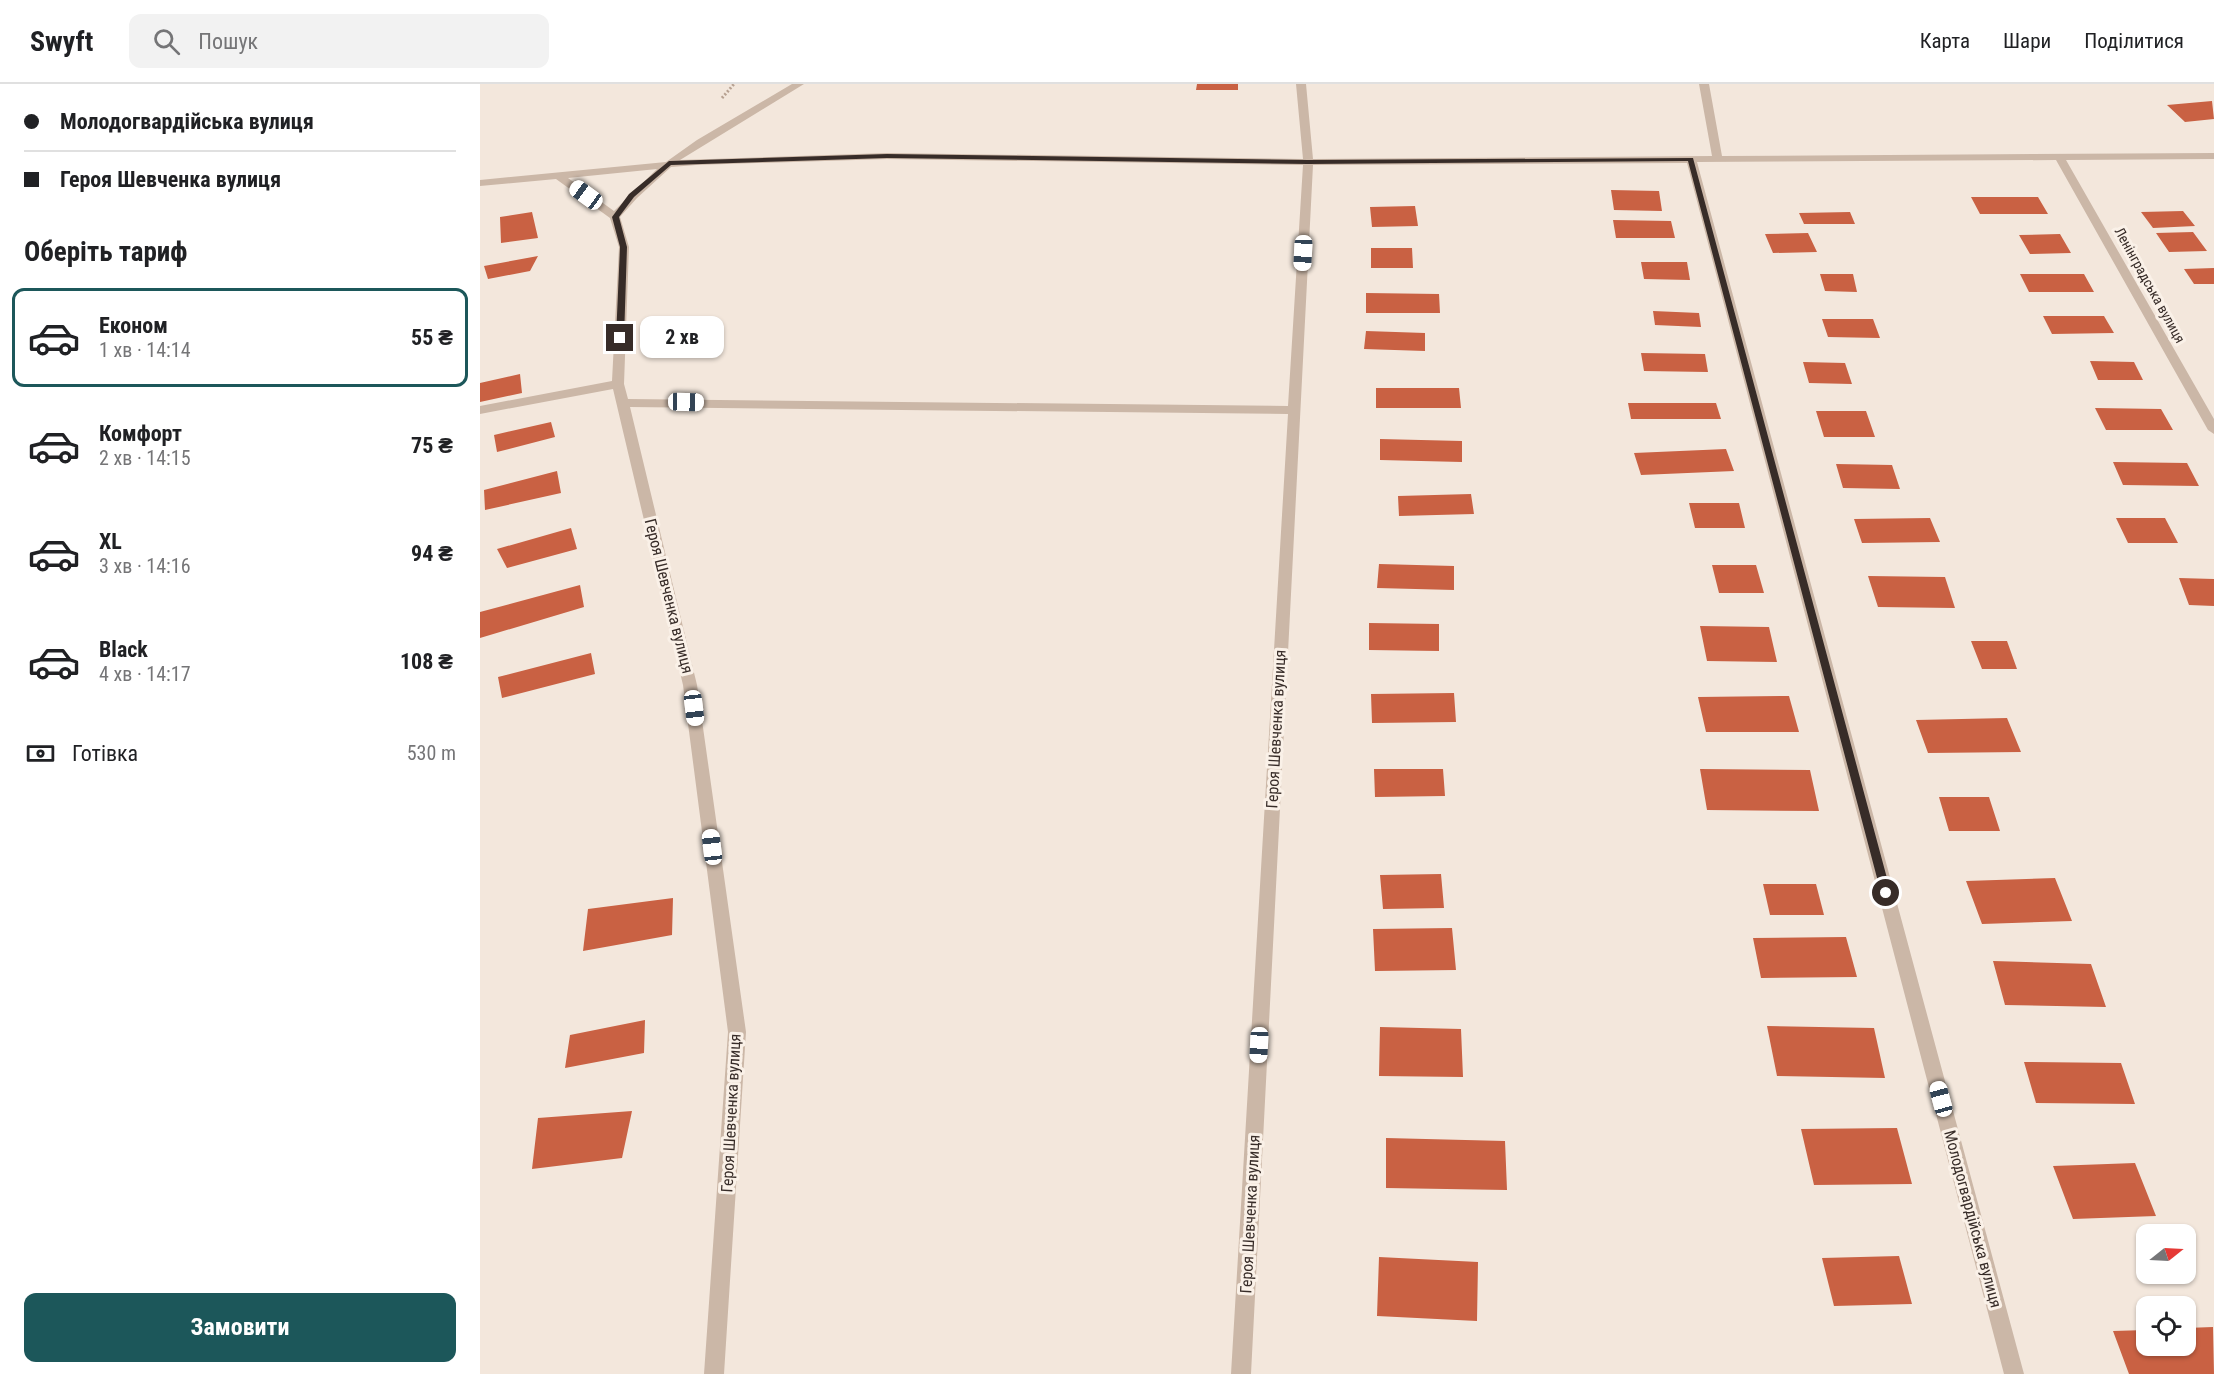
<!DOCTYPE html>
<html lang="uk">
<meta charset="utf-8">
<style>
:root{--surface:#fff;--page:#f2f2f2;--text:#202124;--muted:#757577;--line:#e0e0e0;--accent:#1c575a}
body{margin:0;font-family:"Roboto Condensed",sans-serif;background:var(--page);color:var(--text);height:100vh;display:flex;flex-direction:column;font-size:22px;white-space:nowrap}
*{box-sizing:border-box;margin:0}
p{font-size:20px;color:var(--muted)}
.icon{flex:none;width:33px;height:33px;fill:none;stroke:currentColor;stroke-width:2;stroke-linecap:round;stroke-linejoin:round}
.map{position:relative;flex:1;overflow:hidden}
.details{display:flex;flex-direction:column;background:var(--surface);width:480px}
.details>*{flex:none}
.guide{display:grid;align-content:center;height:132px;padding:0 24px;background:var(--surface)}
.needle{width:39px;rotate:72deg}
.controls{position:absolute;left:1656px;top:1140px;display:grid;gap:12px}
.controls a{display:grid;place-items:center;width:60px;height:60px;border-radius:12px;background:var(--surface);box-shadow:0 2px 4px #0004;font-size:30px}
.end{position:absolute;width:27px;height:27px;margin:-14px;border:8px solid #372c28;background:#fff;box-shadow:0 0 0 3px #fff}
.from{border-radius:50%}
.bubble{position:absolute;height:42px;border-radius:12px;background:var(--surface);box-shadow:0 2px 4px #0004;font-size:20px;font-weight:700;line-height:42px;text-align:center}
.car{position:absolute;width:18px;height:36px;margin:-18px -9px;border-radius:8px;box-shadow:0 0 4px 2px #0007;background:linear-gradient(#fff 24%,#345 0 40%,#fff 0 76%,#345 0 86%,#fff 0)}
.guide b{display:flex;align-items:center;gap:21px;height:57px;font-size:22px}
.guide b+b{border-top:2px solid var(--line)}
.guide i{width:15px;height:15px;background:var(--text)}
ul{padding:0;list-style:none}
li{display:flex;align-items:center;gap:18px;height:99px;margin:0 12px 9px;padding:0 12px;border:3px solid transparent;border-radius:12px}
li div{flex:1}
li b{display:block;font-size:22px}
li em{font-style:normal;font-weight:700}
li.active{border-color:var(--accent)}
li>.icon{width:54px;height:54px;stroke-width:1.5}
h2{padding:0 24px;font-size:27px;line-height:72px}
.pay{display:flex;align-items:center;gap:15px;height:66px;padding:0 24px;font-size:22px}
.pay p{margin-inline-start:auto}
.primary-button{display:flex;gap:12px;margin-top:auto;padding:12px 24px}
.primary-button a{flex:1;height:69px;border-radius:12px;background:var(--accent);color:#fff;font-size:24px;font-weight:700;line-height:69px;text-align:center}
header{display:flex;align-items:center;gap:36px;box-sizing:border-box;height:84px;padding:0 30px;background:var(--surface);border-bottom:2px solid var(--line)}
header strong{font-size:28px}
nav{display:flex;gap:33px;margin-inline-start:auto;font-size:21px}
.search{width:420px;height:54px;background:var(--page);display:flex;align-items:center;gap:15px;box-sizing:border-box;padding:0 21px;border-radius:12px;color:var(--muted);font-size:22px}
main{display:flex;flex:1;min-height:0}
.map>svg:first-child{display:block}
.building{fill:#c96143}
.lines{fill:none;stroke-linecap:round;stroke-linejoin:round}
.path{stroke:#b7a191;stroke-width:3;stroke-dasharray:2 2;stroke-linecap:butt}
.minor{fill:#cbb7a7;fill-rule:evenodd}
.route{fill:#372c28}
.labels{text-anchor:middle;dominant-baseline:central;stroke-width:6;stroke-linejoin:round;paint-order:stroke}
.far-street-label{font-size:14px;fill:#372c28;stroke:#faf1e8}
.street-label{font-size:16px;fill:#372c28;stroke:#faf1e8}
</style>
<header>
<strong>Swyft</strong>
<div class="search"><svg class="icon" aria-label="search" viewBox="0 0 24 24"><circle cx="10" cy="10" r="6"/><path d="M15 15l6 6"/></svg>Пошук</div>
<nav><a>Карта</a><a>Шари</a><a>Поділитися</a></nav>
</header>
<main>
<section class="details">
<div class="guide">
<b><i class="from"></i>Молодогвардійська вулиця</b>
<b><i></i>Героя Шевченка вулиця</b>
</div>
<h2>Оберіть тариф</h2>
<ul>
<li class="active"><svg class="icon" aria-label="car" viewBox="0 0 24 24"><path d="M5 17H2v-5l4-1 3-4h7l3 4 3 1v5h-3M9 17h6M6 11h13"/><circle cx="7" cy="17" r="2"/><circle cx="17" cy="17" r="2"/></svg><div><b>Економ</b><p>1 хв · 14:14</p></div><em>55 ₴</em></li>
<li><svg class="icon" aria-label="car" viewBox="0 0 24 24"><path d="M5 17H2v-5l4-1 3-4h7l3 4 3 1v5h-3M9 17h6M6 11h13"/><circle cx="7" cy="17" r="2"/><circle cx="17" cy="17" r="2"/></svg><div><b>Комфорт</b><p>2 хв · 14:15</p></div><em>75 ₴</em></li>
<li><svg class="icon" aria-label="car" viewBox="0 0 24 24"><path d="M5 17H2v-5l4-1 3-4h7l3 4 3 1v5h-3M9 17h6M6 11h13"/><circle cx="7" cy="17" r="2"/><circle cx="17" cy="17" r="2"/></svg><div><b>XL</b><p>3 хв · 14:16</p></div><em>94 ₴</em></li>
<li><svg class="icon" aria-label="car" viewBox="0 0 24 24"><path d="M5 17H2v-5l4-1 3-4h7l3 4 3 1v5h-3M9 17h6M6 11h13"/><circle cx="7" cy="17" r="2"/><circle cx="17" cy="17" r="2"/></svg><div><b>Black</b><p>4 хв · 14:17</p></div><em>108 ₴</em></li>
</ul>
<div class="pay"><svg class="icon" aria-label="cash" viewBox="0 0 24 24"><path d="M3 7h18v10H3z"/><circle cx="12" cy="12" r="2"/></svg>Готівка<p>530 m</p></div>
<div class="primary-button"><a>Замовити</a></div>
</section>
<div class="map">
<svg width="1734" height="1290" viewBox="0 0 1734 1290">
<rect width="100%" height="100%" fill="#f3e7dc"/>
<!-- building -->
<path class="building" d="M717,0H758V6H716Z
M1732,17L1734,35L1705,38L1687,21Z
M1131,106L1179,107L1182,127L1134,126Z
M1491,113H1558L1568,130H1500Z
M935,122L938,142L892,143L890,123Z
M1703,127L1715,142L1673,144L1661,128Z
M52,128L58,154L21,159L20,133Z
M1370,128L1375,140H1324L1319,129Z
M1133,136L1191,137L1195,154H1136Z
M1713,148L1727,167L1689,168L1676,149Z
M1328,149L1337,168L1293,169L1285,150Z
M1580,150L1591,169L1550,170L1539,151Z
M891,164H932L933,184H891Z
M58,172L50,187L8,195L4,182Z
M1161,178H1207L1210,196L1164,195Z
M1734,184V200H1714L1704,185Z
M1340,190H1373L1377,208L1345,207Z
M1540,190H1604L1614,208H1549Z
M886,209L959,210L960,229H886Z
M1173,227L1219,229L1221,243L1175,241Z
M1563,232H1624L1634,249L1572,250Z
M1342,235H1393L1400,254L1348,253Z
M886,247L945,249V267L884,265Z
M1161,269L1225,270L1228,288L1164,287Z
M1610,277L1654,278L1663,296H1618Z
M1323,278L1365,279L1372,300L1329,299Z
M40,290L42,309L0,318V299Z
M896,304H979L981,324H896Z
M1148,319H1236L1241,335H1151Z
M1615,324L1681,325L1693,346H1626Z
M1336,327H1386L1395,353H1344Z
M71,338L75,353L17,368L14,351Z
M900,355L982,357V378L900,376Z
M1246,365L1254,387L1161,391L1154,369Z
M1633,378L1707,379L1719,402L1643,401Z
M1356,380L1412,381L1420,405L1363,404Z
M77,387L81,409L5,426L4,406Z
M991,410L994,430L919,432L918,412Z
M1209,419H1259L1265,444H1215Z
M1450,434L1460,458L1382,459L1374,435Z
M1636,434H1685L1698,459H1648Z
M91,444L97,465L27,484L17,465Z
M899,480L974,482V506L897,504Z
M1232,481H1276L1284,509H1239Z
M1388,492L1465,493L1475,524L1398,523Z
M1699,494L1734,495V522L1709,521Z
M100,501L104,523L0,554V528Z
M889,539L959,540V567L889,566Z
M1220,542L1289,543L1297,578L1227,577Z
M1491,557H1527L1537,585H1502Z
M111,569L115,590L22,614L18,593Z
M974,609L976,638L892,639L891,610Z
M1309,612L1319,648H1226L1218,613Z
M1527,634L1541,668L1448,669L1436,636Z
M894,685H963L965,712L895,713Z
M1220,685L1330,686L1339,727L1227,726Z
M1459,713H1509L1520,747H1469Z
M961,790L964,824L903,825L900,791Z
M1575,794L1592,837L1502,840L1486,797Z
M1283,800H1336L1344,831H1290Z
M193,814L192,851L103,867L108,825Z
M972,844L976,886L895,887L893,845Z
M1366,853L1377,893L1281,894L1273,854Z
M1513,877L1611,880L1626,923L1525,921Z
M165,936L164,969L85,984L90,951Z
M1287,942L1394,944L1405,994L1297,992Z
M900,943L981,945L983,993L899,992Z
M1544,978L1641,979L1655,1020L1556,1019Z
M152,1027L142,1074L52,1085L58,1034Z
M1417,1044L1432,1100L1334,1101L1321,1045Z
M906,1054L1025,1057L1027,1106L906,1104Z
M1655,1079L1676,1132L1593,1135L1573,1082Z
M1419,1172L1432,1220L1354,1222L1342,1174Z
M899,1173L998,1178L997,1237L897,1232Z
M1733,1243L1734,1290H1649L1633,1247L1666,1246V1262H1706V1244Z"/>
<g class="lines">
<!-- path -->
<path class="path" d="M242,14L254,0"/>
<!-- minor -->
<path class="minor" d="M312,0H324L200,76L407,69L823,75L816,0H826L833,75L1232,72L1219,0H1229L1242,72L1734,69V75L1586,76L1734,335V350L1728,346L1576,76L1217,78L1544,1290H1524L1207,79L833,81L771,1290H751L808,330L150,323L217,601L266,948L244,1290H224L248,948L203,601L133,305L0,330V322L132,297L139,163L130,134L76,95L0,102V96L186,78L217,56ZM407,75L823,81L808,322L148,315L144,300L149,163L140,133L157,114L191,83L216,81ZM177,85L134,127L88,94Z"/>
</g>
<!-- route -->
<path class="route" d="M407,70L828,76L1213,74L1411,809L1410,812H1402L1401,809L1208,77L828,80L407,74L191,81L154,113L139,133L147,163L144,254L140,257L136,254L140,163L132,133L149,110L189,77Z"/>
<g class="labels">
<!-- far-street labels -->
<g class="far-street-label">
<text transform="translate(1670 201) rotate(61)">Ленінградська вулиця</text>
</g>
<!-- street labels -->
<g class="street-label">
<text transform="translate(189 512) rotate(76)">Героя Шевченка вулиця</text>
<text transform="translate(796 645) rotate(-87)">Героя Шевченка вулиця</text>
<text transform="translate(251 1029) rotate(-87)">Героя Шевченка вулиця</text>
<text transform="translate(770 1130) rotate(-87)">Героя Шевченка вулиця</text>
<text transform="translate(1493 1135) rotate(75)">Молодогвардійська вулиця</text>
</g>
</g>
</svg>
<div class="controls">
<a><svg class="needle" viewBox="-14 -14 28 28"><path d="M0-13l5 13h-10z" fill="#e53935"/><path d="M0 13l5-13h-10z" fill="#757577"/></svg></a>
<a><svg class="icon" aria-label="locate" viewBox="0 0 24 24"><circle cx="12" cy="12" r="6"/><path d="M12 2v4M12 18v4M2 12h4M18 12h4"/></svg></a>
</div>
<i class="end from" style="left:1406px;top:809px"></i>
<i class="end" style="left:140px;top:254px"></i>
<div class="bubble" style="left:160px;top:232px;width:84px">2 хв</div>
<i class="car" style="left:106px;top:111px;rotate:306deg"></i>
<i class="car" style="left:823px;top:169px;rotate:183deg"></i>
<i class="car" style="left:206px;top:318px;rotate:91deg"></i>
<i class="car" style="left:214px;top:624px;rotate:173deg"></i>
<i class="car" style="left:232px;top:763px;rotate:353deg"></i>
<i class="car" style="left:779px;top:961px;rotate:183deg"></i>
<i class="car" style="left:1461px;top:1015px;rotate:345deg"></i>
</div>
</main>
